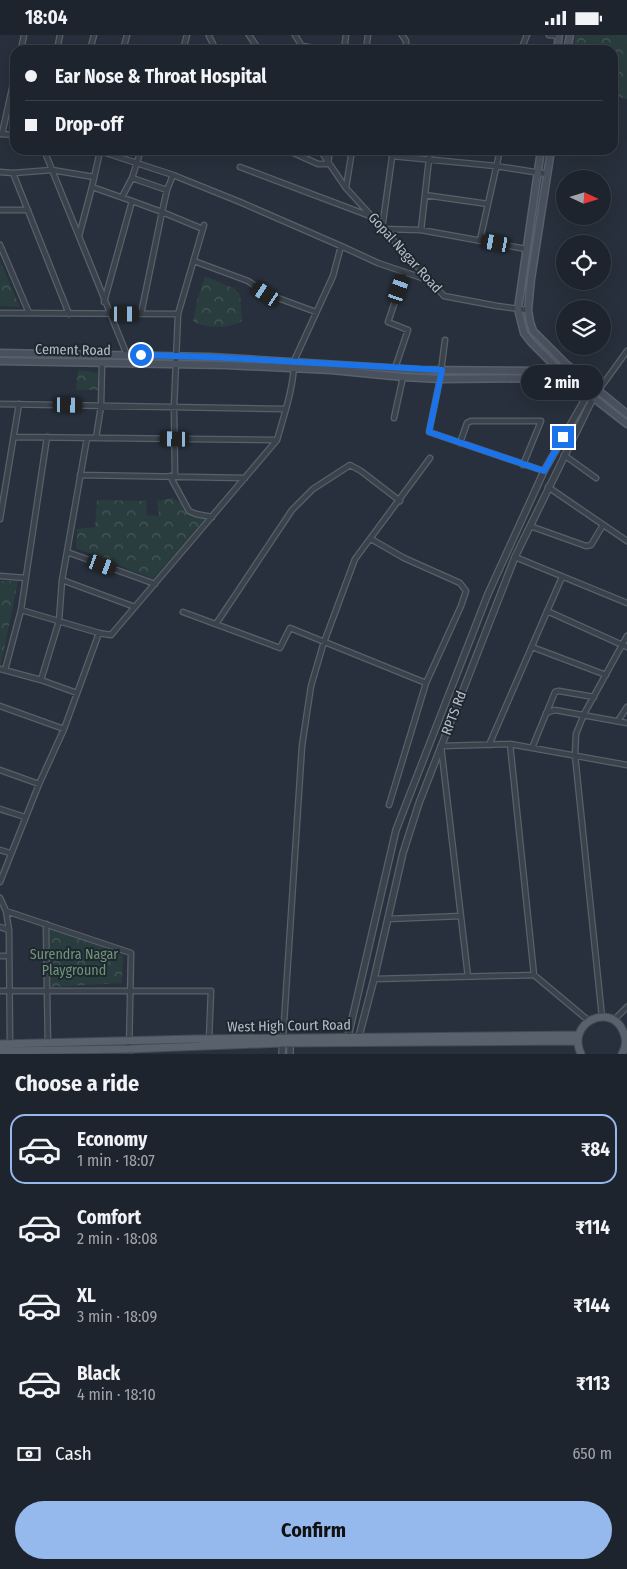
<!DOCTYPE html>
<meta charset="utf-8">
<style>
:root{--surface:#1d242d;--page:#2a3039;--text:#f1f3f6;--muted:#a0a4aa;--line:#3b4149;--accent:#95b8ed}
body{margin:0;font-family:"Fira Sans Condensed",sans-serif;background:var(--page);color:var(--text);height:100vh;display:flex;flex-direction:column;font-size:19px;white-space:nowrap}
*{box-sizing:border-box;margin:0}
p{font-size:16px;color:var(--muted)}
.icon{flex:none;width:28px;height:28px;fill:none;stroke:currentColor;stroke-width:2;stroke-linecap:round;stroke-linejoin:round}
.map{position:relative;height:1019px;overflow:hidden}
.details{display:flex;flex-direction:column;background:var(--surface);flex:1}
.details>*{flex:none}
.hud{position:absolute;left:10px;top:10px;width:608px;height:110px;border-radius:15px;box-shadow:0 5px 20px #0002,0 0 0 1px var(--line);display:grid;align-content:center;height:110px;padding:0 15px;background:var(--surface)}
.needle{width:32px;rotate:94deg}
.buttons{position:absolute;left:556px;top:135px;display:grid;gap:10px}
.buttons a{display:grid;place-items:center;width:55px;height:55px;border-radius:50%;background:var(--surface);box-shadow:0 5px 20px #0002,0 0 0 1px var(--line);font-size:25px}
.end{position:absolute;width:22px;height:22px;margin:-11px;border:6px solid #1a73e8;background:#fff;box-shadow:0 0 0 2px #fff}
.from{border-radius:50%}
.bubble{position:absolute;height:35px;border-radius:18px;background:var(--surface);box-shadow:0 5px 20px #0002,0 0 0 1px var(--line);font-size:16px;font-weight:700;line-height:35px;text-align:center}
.car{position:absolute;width:15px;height:30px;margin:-15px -8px;border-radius:6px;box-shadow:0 0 4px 1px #0007;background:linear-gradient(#222 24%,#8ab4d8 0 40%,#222 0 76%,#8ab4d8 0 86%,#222 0)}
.hud b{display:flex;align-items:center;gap:18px;height:48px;font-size:19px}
.hud b+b{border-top:1px solid var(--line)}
.hud i{width:12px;height:12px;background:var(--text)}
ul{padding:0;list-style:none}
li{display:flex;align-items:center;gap:15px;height:70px;margin:0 10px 8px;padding:0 5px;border:2px solid transparent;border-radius:15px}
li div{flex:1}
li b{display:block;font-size:19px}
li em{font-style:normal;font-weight:700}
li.selected{border-color:var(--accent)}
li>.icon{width:45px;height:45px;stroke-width:1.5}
h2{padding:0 15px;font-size:22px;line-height:60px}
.pay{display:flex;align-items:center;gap:12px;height:55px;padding:0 15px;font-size:19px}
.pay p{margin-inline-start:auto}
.cta{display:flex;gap:10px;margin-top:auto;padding:10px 15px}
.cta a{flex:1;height:58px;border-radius:30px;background:var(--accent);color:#111;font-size:20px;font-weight:700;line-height:58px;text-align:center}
.status{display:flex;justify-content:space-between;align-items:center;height:35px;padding:0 25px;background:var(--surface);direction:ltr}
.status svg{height:14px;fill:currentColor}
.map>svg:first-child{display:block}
.park{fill:url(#park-crowns)}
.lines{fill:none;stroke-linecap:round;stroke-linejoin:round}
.minor-casing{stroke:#58606a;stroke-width:7}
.tertiary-casing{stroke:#58606a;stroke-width:8}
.secondary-casing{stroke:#58606a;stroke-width:9}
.primary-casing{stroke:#434b55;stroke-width:9}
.minor{stroke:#3a424c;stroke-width:4.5}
.tertiary{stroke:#3a424c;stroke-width:5.5}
.secondary{stroke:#49515f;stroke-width:6}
.primary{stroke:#59616c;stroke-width:7}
.route{stroke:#1a73e8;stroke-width:6}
.labels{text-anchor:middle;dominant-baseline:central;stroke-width:4;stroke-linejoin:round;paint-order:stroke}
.street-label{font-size:14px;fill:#b6bdc7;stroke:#1f2731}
.park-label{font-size:14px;fill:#709678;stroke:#1f2731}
</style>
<div class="status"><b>18:04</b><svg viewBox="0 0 49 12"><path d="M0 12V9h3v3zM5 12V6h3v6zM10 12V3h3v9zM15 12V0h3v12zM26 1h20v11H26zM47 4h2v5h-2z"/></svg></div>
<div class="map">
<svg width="627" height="1019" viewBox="0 0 627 1019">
<defs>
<pattern id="park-crowns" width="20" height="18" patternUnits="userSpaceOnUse" patternTransform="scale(1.25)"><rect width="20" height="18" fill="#2a3d3e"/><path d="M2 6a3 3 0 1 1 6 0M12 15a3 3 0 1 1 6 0" fill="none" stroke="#475758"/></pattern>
</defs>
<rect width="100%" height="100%" fill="#27303c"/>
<!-- park -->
<path class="park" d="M576,0H627V64L613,61L612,15H572Z
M0,226L20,272L0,271Z
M205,241L233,253L240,259L242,286C228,294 207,293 193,287L197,266Z
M78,335L98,338V355H76Z
M172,463L207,481L153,544L76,513L77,494L95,492L97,465L146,466L147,480L159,481L157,466Z
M0,546H18L1,630H0Z
M50,894L123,920L122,948L51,952Z"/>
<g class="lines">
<defs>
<path id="minor" d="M249,0L259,15
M295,0L304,15
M402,0L406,6V15
M549,0L559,1
M209,1L216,15
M302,11L327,15
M406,13L421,15
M21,15L24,0
M57,15L60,0
M90,15L94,0
M123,15L127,0
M183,15L187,0
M344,15L346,0
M366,15L368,0
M521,15L527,0
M1,99L15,100
M2,99L15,40
M44,115L127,320
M287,115L318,129H328L330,115
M320,115L346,153L444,261L497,271L528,275
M393,115L382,194L421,195L526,214
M392,121L496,131L547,139
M240,132L370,181
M0,137L13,138L52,135L94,142
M13,138L69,279
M173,140L167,155L162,177L203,194
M132,143L167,155
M346,153L352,115
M425,160L488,169
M122,162L132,143L141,115
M132,166L162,177L141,279
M0,175H28
M421,195L430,115
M79,201L92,152
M480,205L500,115
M0,210L29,278
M194,226L248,246L267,259L316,277
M104,267L132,166L92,152L100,116L173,140L240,167L341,211
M0,278L178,279
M445,305L440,344L429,397L544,436
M395,333L408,295L388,287L405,237
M593,363L627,316
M0,369L285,374
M394,383L403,342
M15,402L277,405
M96,403L101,371L102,328
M460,408L467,388L471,386H541L523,430
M564,420L596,443
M80,440L245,443
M170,441L189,476L196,479L212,482
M175,442L174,372L178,279L204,190
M548,452L627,506
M0,484L19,369
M530,491L586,511L591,510L603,490
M371,504L404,523L460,548L466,556L461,571L426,648L389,770
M67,517L155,549
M515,522L627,568
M0,541L26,543
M62,545L135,572
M21,575L99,598L111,600L277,405C284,380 294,352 294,326L333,241L341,211L378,228L431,246
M547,576L627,612
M183,577L280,613L290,593L426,648
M216,589L292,475L313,454L350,430L361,436L400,466
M532,612L606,640
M0,634L41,645L77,658
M5,635L21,575L47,402
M41,645L59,586L62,545L87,403
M0,671L64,694
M546,678L555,675L627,688
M618,686L627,672
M510,709L534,940
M489,710L562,542
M532,713L555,657L559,656L594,662
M0,735L39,749
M0,774L25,782
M0,815L10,818
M0,847L39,749L64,694L99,598
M0,863L6,876L9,895L10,1009
M6,876L131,918L129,1019
M388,884L461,881
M46,889L48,1015
M0,892L9,895
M0,921H9
M468,942L441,711L510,709L627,730
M374,944L534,940L589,986
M0,956H211L209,1004
M602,982L575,720L576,699L584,679L627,601
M614,985L627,972
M283,1003L302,711L311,651L323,610L355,524L430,423"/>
<path id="tertiary" d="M358,1005L374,944L403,818L419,768L515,522L593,363
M347,1006L396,795L488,559L544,436L588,359
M282,1019L283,1004
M290,1019V1005"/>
<path id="secondary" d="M557,15L559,0
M567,15L570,0
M541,115L518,274L524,298L531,307L563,339L627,389
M551,115L531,244L528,275L530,287L533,296L566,329L627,379
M0,318L210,322L420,335L549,336L558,334L566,329
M0,326L226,330L331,335L403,342L440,344L551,343L563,339L571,333"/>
<path id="primary" d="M0,1009L194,1004L578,1000
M0,1016L129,1014L283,1008L578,1006
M581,1019C566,987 611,967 623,996C627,1004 626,1012 622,1019"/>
</defs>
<!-- minor casing -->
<use href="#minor" class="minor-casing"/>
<!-- tertiary casing -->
<use href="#tertiary" class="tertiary-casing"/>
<!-- secondary casing -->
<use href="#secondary" class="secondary-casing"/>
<!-- primary casing -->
<use href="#primary" class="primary-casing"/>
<!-- minor -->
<use href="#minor" class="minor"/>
<!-- tertiary -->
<use href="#tertiary" class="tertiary"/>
<!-- secondary -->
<use href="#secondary" class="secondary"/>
<!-- primary -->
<use href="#primary" class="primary"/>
</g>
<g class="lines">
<!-- route -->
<path class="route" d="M141,320L210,322L442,335L429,397L544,436L563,402"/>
</g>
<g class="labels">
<!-- street labels -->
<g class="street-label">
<text transform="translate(405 218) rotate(48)">Gopal Nagar Road</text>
<text transform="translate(73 315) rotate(1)">Cement Road</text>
<text transform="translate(454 678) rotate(-69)">RPTS Rd</text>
<text transform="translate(289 991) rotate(-1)">West High Court Road</text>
</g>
<!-- park labels -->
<g class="park-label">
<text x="74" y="919">Surendra Nagar<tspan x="74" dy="16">Playground</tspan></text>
</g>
</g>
</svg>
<div class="buttons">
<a><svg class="needle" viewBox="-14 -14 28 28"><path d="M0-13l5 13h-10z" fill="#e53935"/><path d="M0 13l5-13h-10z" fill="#a0a4aa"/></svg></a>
<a><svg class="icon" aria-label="locate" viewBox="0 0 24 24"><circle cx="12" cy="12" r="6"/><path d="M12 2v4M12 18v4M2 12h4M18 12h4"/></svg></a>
<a><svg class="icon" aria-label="layers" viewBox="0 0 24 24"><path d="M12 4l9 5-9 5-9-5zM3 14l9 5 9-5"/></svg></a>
</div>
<i class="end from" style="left:141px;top:320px"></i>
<i class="end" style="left:563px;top:402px"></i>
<div class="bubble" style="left:521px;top:330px;width:82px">2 min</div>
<i class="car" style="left:496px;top:208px;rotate:280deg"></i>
<i class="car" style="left:399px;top:254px;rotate:19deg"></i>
<i class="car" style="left:266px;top:259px;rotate:304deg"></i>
<i class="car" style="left:125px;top:279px;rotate:90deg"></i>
<i class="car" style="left:68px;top:370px;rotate:91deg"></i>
<i class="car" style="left:175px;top:404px;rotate:271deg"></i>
<i class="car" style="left:102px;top:530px;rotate:110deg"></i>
<div class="hud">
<b><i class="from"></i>Ear Nose &amp; Throat Hospital</b>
<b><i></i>Drop-off</b>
</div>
</div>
<section class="details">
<h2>Choose a ride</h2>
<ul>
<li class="selected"><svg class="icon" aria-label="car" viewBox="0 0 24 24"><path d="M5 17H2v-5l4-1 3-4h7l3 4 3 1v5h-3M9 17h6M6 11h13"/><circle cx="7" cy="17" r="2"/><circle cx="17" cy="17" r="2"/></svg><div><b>Economy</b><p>1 min · 18:07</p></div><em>₹84</em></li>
<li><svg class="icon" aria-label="car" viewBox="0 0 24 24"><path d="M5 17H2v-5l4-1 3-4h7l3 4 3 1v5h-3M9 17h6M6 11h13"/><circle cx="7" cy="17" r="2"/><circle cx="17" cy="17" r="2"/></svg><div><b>Comfort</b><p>2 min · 18:08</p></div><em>₹114</em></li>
<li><svg class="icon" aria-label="car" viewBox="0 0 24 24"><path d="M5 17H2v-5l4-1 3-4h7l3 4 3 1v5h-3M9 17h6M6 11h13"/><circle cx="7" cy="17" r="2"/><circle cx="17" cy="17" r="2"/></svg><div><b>XL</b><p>3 min · 18:09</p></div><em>₹144</em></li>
<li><svg class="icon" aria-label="car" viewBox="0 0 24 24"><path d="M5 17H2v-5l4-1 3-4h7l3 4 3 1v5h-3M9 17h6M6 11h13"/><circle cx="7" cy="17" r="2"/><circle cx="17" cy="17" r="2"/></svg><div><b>Black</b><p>4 min · 18:10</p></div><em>₹113</em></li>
</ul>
<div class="pay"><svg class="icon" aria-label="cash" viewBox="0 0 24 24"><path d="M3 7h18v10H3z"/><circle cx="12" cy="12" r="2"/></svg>Cash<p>650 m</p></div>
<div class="cta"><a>Confirm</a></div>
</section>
